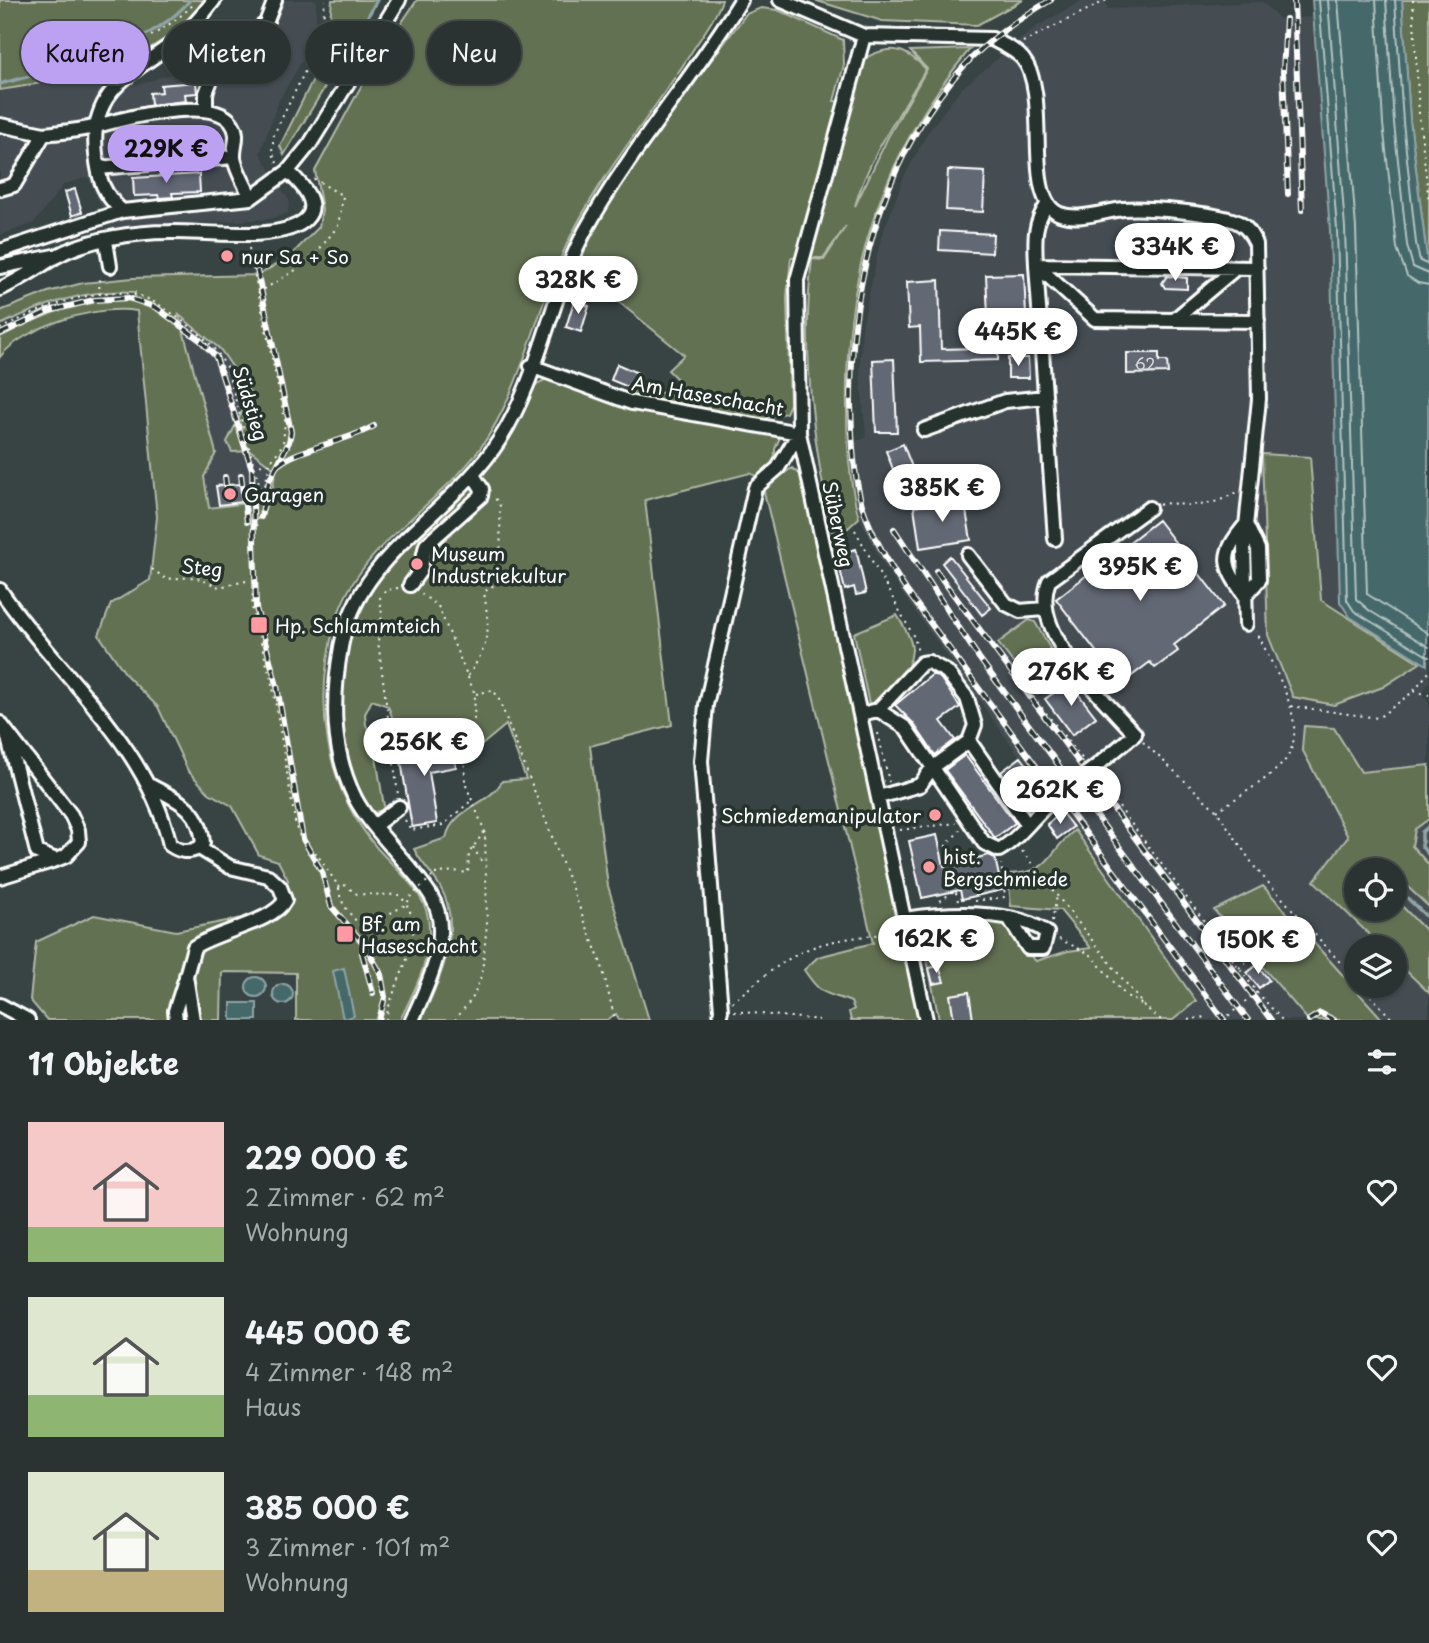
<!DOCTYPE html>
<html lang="de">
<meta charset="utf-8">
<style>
:root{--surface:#2a3232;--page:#323a3a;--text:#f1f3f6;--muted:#a5aaac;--line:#464d4d;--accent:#bca0f2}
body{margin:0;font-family:"Playpen Sans",sans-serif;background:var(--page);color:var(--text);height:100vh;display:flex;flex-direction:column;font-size:26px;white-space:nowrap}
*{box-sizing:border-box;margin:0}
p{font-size:23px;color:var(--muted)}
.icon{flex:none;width:38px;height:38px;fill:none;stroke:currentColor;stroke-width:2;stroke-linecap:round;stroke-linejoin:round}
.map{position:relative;height:1020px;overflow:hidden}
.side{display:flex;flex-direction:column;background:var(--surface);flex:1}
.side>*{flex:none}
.guide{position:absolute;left:21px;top:21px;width:700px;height:63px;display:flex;gap:14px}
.controls{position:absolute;left:1344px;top:858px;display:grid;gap:14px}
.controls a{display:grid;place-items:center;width:63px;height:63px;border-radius:50%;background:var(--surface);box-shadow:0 2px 5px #0004,0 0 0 2px var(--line);font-size:35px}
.price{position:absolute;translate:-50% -60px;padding:0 16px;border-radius:24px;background:#fff;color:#222;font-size:23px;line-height:46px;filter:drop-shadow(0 2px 4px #0008)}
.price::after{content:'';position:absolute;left:50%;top:42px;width:21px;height:16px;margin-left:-10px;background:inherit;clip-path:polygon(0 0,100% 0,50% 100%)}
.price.current{background:var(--accent);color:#111}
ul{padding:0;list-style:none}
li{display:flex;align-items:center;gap:21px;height:175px;padding:0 28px}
li span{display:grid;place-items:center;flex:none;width:196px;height:140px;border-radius:0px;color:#555}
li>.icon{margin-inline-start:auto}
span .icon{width:84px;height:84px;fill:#fffc;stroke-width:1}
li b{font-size:30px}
h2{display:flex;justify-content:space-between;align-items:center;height:84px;padding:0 28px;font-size:30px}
.chip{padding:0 24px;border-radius:32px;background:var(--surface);box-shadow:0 2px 5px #0004,0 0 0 2px var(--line);font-size:24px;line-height:63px}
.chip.current{background:var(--accent);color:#111}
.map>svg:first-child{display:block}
</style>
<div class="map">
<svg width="1429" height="1020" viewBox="0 0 1429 1020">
<rect width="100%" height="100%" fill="#384343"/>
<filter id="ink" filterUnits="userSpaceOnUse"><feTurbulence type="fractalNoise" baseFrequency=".0143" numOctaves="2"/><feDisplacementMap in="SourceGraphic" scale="14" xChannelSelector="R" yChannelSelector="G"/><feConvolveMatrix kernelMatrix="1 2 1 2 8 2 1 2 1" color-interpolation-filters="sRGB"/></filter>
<g filter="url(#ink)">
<!-- built -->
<path fill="#454e52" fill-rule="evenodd" d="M270,0H316V37L279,100L260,153L289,201L288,213L269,219L164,225L113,232L88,177L64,184L34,223L0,235V90L83,76L132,57L135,86L223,56L261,20Z
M1083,0H1103L1108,9L1262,2L1280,19L1312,17L1330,231L1340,602L1350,617L1429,666V682L1422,694L1429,703V1020H1173L1196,1001L901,592L879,557L860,518L853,492L848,443L866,438L860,370L862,327L881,238L904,177L928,132L961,89L1036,27ZM1356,870H1395V908H1356ZM1356,947H1395V985H1356Z
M178,315L220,349L251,394V451L276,470L270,500L209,508L204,477L216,452Z"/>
<!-- green -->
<path fill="#637152" stroke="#b1b8a8" stroke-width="2" fill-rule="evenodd" d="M0,0H207C154,66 79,77 0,90Z
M332,0H377L284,155L280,146L327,51Z
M417,0H722C716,19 700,38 689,56C652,114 607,167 575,228C537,299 526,385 479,450C434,510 359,545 336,620C313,700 323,784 377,848C393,866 421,889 427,913C436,951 416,988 400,1020H296V973L222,972L221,1020H47L30,1000L36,942L94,915L176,931L257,915L282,900L288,880L278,861L259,855L232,806L209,793L188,771L158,707L127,676L99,635L111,604L150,580L157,517L137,311C98,304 24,326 0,357V337C35,319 95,290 135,302V292C87,288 42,305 0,325V311L48,292L83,283L133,278L259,275L291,255L319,227L322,209L315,171L371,68ZM179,315L220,349L251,394L227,442L232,452L251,451L276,470L270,500L209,508L204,477L216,453Z
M814,0H1023L977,25L882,21Z
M1402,0H1429V274L1410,121Z
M761,8L778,10L843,40L844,65L834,101L852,102L865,58C892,44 905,48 926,69C901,112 868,158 855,206L888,137L927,69L910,51L970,49C882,154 844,271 847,408C847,446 849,481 859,518L848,528L832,531C813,444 801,349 812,259L824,260L846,226L823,258H791L787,297L790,404L786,413L767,418L769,429L781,435L775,449V463L761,479L750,473L645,500L672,725L590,746L608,886L649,1020H619L616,1014L607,1020H421C440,981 465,926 439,885C431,872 421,863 414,849L446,838C452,808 490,805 502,781L526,779L506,725L477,749L466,724L425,734L399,735L388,706L372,700L365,714L366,725L373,739L384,806L382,810L372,813C330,747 328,633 382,572C416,533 461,504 492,464C503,450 513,434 520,418C524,409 527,396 532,389C536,383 544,380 550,378L628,406L636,383C651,387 661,396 676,396L681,383L668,370L684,355L577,268C616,175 687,95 746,14Z
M1262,454L1310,457L1321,600L1420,663L1383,687L1334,705L1293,697L1268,635Z
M792,468L801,475L919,1020H851L849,1012L854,1009L851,1002C824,991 823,998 804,970L818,957L873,943L763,488Z
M897,615C903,625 912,639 912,650C911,670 888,701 869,704L854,633Z
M1029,620L1035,622L1064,673L1037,694L998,643Z
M1304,726L1334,728L1361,772L1429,765V819L1415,829L1412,846L1429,865V907L1395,875V870L1384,866L1380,870H1356V908H1395V899L1429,934V993L1395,960V947H1382L1314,881L1348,837L1302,749Z
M1075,830L1196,1001L1173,1020H939L921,930L925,923C946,914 985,916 1006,925L1011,937L1036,961L1068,951L1091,948L1060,910L1011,906L1008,874C1053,873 1046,853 1075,830Z
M1263,886L1383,1020H1308L1214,910Z"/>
<!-- water -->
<path fill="#44686a" stroke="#8fa4a6" stroke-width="2" d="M1312,0H1402L1410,121L1429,274L1427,665L1350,617L1340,602L1330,230Z
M344,968L354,1016L343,1019L333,971Z
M246 987a10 10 0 1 1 20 0a10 10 0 1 1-20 0Z
M273 994a10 10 0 1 1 20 0a10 10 0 1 1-20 0Z
M231,1003H257V1020H231Z"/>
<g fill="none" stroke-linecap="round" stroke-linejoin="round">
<!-- shore -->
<path stroke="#b4c3c3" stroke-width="2" d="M1319,0L1337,229L1347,600L1354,611L1429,657
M1328,0L1345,228L1356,599L1370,611L1429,647
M1338,0L1356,228L1367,594L1429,634
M1376,0L1383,124L1397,248L1407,276L1418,283L1429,285
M1386,0L1394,123L1407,245L1413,267L1429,274
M1395,0L1403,122L1416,243L1420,261L1429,265"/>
<!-- stream -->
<path stroke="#8fa4a6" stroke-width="3.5" d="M331,50C355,52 366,18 377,0
M0,84C58,68 150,49 190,0
M1429,826L1422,832V847L1429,855
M1395,886L1429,919"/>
</g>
<!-- building -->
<path fill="#636775" stroke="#fff" stroke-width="2" d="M196,82L197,93L185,94L186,101L151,105L150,93L162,92L161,85Z
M948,170L985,172L983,212L946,210Z
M199,174L200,192L172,193L173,197L159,198L158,195L134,196L133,178Z
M75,189L82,212L72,216L65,192Z
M940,231L993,234L992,253L939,250Z
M1024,274L1026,315L988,316L986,275Z
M1167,276L1187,278V289L1165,288L1162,283Z
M939,280L941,349L978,348L977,337H998V360L921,362L920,327L909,328L907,282Z
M574,301L589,306L581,332L566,327Z
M1127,353H1159V361H1167L1168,373L1127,374Z
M1008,358H1028L1029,378H1008Z
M894,359L897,432H876L873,360Z
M617,364L640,374L633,389L611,380Z
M903,444L917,480L900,487L886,451Z
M240,484L242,502L219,505L216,486Z
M964,499L971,540L920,548L914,507Z
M1158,520L1224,606L1174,645L1178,651L1155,668L1150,662L1121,684L1056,599Z
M856,549L866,593L856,595L854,587L845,590L839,565L848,563L845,552Z
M950,556L991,608L982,615L942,563Z
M933,674L941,679L960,707L941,721L955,740L935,755L913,723L895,705Z
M1069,682L1096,717L1072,735L1045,699Z
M451,741L456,767L429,772L437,823L412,827L399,749Z
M965,755L1015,823L995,838L945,770Z
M1021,757L1048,792L1027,810L1001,772Z
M1062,813L1073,827L1057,839L1047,824Z
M937,835L944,866L989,855L995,858L1002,890L962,899L960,890L922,898L909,841Z
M1257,965L1269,980L1259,988L1247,973Z
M939,966L944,982L933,984L929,968Z
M969,992L973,1020H954L950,995Z"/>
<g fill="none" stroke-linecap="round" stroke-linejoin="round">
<!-- minor casing -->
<g stroke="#fff" stroke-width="18">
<path id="minor" d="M780,0L864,36L992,39C1003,45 1015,49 1023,59C1052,95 1021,199 1060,214C1079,221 1104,211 1123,209C1148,207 1212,213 1235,221C1246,225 1251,234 1256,244L1259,399L1244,546L1246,624
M864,36L797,280L799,433L926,1020
M206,109V93L213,75L239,45L266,23L275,0
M0,125L44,134
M98,168L234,157
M0,189L14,185L44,134C61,132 80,131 97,126C125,118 211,96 231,122C241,135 233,145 234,158C236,171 246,186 251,198
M1047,205C1033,224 1035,242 1036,265L1257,268
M122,211C103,193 99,181 96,154C89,94 127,76 169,46C187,33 201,18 214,0
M106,241L110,266
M0,251L122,211L251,198L288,171L310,144L399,0
M1036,265L1055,539
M1036,265L1095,319L1258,321
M0,267L54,256
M0,289C20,280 37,268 55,257C86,239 135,232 170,232C202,231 283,243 306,219C322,203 299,182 288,171
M1174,320L1236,268
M531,366L632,403L799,433L778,468L755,488L706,705L701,761L721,1010L719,1020
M924,430L1005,401L1045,397
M1246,524L1258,549L1259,580L1245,596C1222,564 1220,555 1246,524Z
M968,555L1006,604L1020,611L1044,609
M410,585L420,571L426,545L481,496L482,489L473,475
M0,590C57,674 147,743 170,845C180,852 188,853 199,848L230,867L268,876L280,887L285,900C274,922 218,931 194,947L186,976L193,1020
M878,710L906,728L984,843L999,850C1020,838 1034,816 1053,799
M861,714L878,710L922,663L929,662L947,672L967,698L975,725L969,741L932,768L920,785L879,797
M0,723L71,815L78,830L79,842L66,856L56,860L37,852L7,734
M969,741L1026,823
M1094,768L1135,734C1104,699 1028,631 1049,581L1149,508
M151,786C179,801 200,808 203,843L199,848
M374,826L399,807
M0,877L56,860
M905,919C943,913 1015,908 1047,933L1043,948H1028L1009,918
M0,1005L28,1020
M176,1020L175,1011L185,980
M412,1020C428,985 454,933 431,896C420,878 404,862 390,845C377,830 364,815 355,798C331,750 332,698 341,647C358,552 452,515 500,439C540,377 550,296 585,231C630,150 693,79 741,0"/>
</g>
<!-- path -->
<path stroke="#fff" stroke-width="2" stroke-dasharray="2 5" stroke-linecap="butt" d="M1413,0L1419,114L1429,202
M1023,42L1107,0
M88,66C127,50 164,33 195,3
M277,163L272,151L274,134L321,39L325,0
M249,248L285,420L283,444L270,463L257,465
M258,293L299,268L318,251L338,226L343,196L311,177
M100,295L99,282L102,277
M0,329C37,310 102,282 143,297C159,303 171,313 184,322C203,336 217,348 227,369L262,494
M270,463L256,527L252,608L273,688L296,827L307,853H316L339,887L343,884L357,894L399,895C435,931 391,981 386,1020
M1159,505C1170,501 1177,505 1188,505C1206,506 1222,501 1238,491
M855,530L914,637L918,652
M152,569L166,579L195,577L219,587L251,580
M398,588L386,590L380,598L382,615L378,641L398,795
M421,594L438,606L475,694L474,719L464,735
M1050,649L1016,675L1084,761
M468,676C491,641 490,633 484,592L497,583L501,574L500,506L495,498
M1414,690L1429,672
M476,694L493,690L498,697L602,966L615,1020
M1291,706L1378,718L1414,691L1429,695
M878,733L889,782
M1143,742L1217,811L1256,869L1356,980
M396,744L464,735L465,783L485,832L487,923L482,973L474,996L455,1020
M1098,779L1257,992L1223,1020
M1217,811C1237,797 1261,784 1279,767C1316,733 1276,675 1260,638L1255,632
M405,820L411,830L443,825L471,801
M900,830L956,823
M473,847L483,864
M1022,851L1144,1006L1161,1020
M435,874L453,871L468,873L469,853L484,832
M339,888C339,905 355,919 366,932L376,921L407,904L410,897
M940,901L955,890
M958,901L945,847L960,830
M975,901L1005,897L1001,864
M1052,921L1057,896
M1059,939L1090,954L1125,995L1143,1005
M1239,968L1297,917
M1361,985L1393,1020
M1257,992L1282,1020
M732,1002C756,983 780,961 808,949C835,938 865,937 894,932
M734,1011L819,1020
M1188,1020L1202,1017L1204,1020"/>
<!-- minor -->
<use href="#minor" stroke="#26332d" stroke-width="12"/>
<!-- rail casing -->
<g stroke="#fff" stroke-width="6">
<path id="rail" d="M1051,0C1013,22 979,46 952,80C878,171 850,289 851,404C852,438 853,472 862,505C872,536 888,563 906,590L1224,1020
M1294,0L1302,210
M1286,19L1283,71L1288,194
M257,270L291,432L289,442L269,481L261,517
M0,334L49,311L94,300L129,298L157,308L200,340L216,357L252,469L256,608L277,686L303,839L322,872L331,906L365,945L381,974L385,997L379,1020
M278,465C297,448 347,442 374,426
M241,475L247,522
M225,477L226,485
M894,529L979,658L1248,1020
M936,571L1271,1020
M362,953L373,993
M1309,1020L1320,1013L1334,1020"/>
</g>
<!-- rail -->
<use href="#rail" stroke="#26332d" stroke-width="3.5" stroke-dasharray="10" stroke-linecap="butt"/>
<!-- minor-bridge casing -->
<g stroke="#fff" stroke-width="18" stroke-linecap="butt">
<path id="minor-bridge" d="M1053,799L1094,768"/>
</g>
<!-- path-bridge -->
<path stroke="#fff" stroke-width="2" stroke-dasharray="2 5" stroke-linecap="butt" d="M410,897L435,874"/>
<!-- minor-bridge -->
<use href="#minor-bridge" stroke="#26332d" stroke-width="12"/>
</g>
</g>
<!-- markers -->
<g fill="#ff9aa2" stroke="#26332d" stroke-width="2.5">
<circle cx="227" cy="256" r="7"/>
<circle cx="230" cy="494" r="7"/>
<circle cx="417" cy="564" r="7"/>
<rect x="250" y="616" width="18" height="18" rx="3.5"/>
<circle cx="935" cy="815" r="7"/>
<circle cx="929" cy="867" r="7"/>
<rect x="336" y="925" width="18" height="18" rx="3.5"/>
</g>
<g text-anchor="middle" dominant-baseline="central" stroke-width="7" stroke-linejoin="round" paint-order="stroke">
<!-- number labels -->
<g font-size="16" fill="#d8d9dc">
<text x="1145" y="363">62</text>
</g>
<!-- poi labels -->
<g font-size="19" fill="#fff" stroke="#26332d" text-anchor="start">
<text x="241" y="256">nur Sa + So</text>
<text x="244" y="494">Garagen</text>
<text x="431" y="553">Museum<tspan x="431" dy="22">Industriekultur</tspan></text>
<text x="275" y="625">Hp. Schlammteich</text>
<text x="921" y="815" text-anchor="end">Schmiedemanipulator</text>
<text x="943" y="856">hist.<tspan x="943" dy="22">Bergschmiede</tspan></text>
<text x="361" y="923">Bf. am<tspan x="361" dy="22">Haseschacht</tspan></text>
</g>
<!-- street labels -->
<g font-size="19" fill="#fff" stroke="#26332d">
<text transform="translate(708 395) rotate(10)">Am Haseschacht</text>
<text transform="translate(251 403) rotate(73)">Südstieg</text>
<text transform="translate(839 524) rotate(78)">Süberweg</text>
<text transform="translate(202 567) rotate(6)">Steg</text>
</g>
</g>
</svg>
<div class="controls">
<a><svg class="icon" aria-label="locate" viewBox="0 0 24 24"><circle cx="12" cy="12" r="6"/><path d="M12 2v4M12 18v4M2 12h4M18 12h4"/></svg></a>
<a><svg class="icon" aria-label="layers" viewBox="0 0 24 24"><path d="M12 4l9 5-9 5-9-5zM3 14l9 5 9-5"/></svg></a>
</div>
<b class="price current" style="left:166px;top:185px">229K €</b>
<b class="price" style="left:1175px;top:283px">334K €</b>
<b class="price" style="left:578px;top:316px">328K €</b>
<b class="price" style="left:1018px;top:368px">445K €</b>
<b class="price" style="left:942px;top:524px">385K €</b>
<b class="price" style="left:1140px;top:603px">395K €</b>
<b class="price" style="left:1071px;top:708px">276K €</b>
<b class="price" style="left:424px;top:778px">256K €</b>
<b class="price" style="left:1060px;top:826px">262K €</b>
<b class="price" style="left:936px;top:975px">162K €</b>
<b class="price" style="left:1258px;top:976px">150K €</b>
<div class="guide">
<a class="chip current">Kaufen</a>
<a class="chip">Mieten</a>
<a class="chip">Filter</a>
<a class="chip">Neu</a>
</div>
</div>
<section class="side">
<h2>11 Objekte<svg class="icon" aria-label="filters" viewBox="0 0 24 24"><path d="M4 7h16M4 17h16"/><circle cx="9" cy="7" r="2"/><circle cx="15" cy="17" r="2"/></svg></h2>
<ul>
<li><span style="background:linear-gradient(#f6c9c9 75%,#8fb573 0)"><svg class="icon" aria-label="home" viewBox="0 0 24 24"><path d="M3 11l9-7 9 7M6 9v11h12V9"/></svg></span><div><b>229 000 €</b><p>2 Zimmer · 62 m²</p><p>Wohnung</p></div><svg class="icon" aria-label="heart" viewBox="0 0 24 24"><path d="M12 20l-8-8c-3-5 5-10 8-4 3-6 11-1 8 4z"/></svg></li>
<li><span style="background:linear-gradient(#dfe7d0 70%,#8fb573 0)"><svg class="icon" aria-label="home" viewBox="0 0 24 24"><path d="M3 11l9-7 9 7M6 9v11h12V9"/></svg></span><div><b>445 000 €</b><p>4 Zimmer · 148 m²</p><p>Haus</p></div><svg class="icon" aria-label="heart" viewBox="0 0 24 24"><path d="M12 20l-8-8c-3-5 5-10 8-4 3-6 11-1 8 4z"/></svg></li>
<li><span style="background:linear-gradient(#dfe7d0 70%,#c2b280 0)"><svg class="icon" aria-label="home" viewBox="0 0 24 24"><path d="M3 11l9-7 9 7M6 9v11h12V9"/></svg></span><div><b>385 000 €</b><p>3 Zimmer · 101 m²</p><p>Wohnung</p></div><svg class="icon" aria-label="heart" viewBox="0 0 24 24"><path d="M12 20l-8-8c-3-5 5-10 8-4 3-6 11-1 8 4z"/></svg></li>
</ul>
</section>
